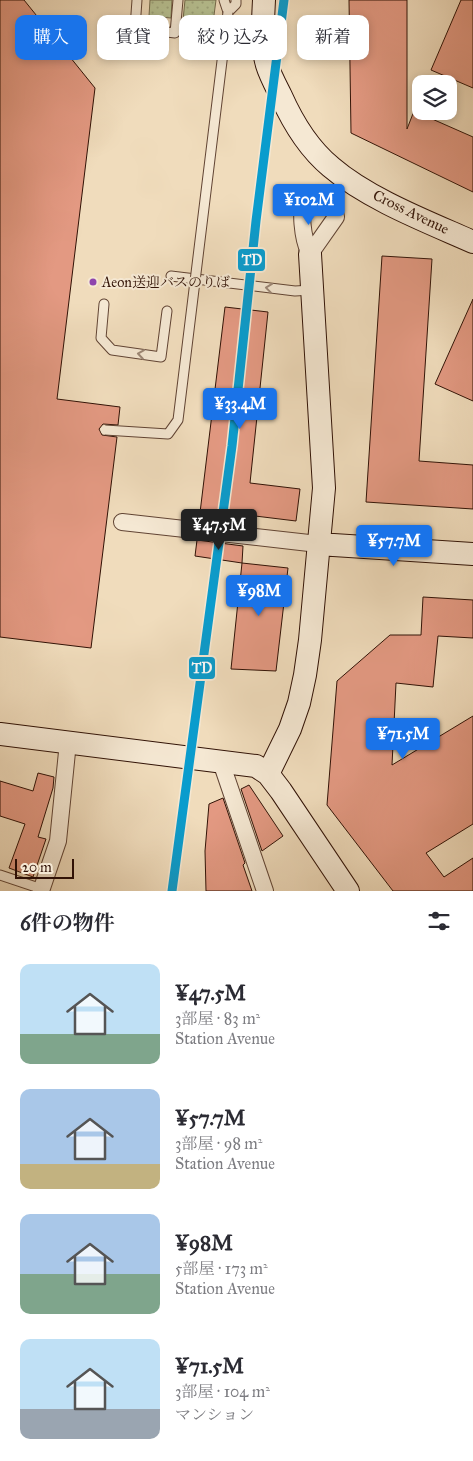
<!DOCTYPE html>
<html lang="ja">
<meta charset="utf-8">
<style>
:root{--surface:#fff;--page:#f2f2f3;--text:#2b2b33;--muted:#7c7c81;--accent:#1a73e8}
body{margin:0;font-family:"IM FELL Great Primer","Noto Serif JP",serif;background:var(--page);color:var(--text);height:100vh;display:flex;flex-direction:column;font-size:19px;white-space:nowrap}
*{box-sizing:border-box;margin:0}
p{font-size:16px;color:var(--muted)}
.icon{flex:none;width:28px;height:28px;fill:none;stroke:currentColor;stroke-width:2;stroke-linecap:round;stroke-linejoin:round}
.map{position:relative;height:891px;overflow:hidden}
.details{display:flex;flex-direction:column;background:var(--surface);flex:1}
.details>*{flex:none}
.guide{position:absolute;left:15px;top:15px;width:444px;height:45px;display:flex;gap:10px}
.controls{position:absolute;left:412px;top:75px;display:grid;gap:10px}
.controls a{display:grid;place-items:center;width:45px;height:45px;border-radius:10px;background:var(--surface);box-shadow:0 2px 8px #0003;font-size:25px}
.scale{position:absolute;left:15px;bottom:12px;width:59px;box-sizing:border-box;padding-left:5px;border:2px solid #311206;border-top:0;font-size:14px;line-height:18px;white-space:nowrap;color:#311206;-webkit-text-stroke:4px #f5e8d3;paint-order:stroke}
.price{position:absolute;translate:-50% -42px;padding:0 11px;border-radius:5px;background:var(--accent);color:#fff;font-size:16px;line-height:32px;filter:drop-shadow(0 1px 2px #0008)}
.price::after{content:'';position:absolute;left:50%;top:30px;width:15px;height:11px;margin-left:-8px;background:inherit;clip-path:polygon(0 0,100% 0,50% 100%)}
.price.active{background:#222;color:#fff}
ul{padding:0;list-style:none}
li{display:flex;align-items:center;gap:15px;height:125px;padding:0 20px}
li span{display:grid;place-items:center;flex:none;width:140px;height:100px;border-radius:10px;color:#555}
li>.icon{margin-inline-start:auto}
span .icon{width:60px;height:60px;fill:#fffc;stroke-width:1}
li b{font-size:21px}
h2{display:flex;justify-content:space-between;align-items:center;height:60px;padding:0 20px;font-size:21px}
.chip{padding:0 18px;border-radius:10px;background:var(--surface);box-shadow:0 2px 8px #0003;font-size:18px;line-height:45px}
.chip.active{background:var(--accent);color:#fff}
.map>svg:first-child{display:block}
</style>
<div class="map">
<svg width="473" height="891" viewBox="0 0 473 891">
<defs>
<pattern id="grass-dots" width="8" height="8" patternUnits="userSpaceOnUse" patternTransform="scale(1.25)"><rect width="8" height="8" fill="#b7c192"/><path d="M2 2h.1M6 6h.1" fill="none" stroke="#9ea57c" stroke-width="1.8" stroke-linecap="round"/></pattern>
</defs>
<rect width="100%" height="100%" fill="#f0dcbc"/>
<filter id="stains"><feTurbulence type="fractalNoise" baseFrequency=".004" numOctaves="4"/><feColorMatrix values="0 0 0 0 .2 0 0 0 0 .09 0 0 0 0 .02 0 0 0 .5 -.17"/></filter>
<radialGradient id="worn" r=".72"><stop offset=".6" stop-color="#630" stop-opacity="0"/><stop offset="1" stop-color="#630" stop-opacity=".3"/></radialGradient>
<!-- grass -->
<path fill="url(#grass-dots)" stroke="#746a4c" d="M150,0H172L171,18L149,16Z
M185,0H216L213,23L183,20Z"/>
<!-- building -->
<path fill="#e39982" stroke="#311206" d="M0,0H24L95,88L57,399L120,407L118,425L103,424L99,429L102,435L117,437L91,648L0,637Z
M349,0H407V129L414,111L473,137V192L351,133Z
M461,0H473V88L431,70Z
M382,256L432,259L419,461L473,465V509L366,502Z
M473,299V401L435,384Z
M225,307L268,312L250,483L300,489L296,521L247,515L246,526L199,521Z
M197,540L243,546L242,563L195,556Z
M242,563L288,568L276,671L231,669Z
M423,597L473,600V638L438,636L433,687L396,683L392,765L473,716V824L426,853L444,877L473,858V891H393L327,805L337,681L390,635H421Z
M38,773L54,777L53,788L38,837L46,839L33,877L9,868L25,824L0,816V781L33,791Z
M249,785L283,836L262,851L241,789Z
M223,798L245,863L243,865L252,891H206L205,851L209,804Z"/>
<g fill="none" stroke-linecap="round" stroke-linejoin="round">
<!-- lane casing -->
<g stroke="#614434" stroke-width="11">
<path id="lane" d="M137,0L135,28L175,33L178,0
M224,0L228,12L236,4V0
M171,276L295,291L312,290
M104,304L101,338L112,350L161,357L167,311
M0,875L42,889"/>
</g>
<!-- street casing -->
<g stroke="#614434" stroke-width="18">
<path id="street" d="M322,194C332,199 334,205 336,217L310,254C304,243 296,204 310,196C313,194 318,194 322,194Z
M122,522L318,544
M221,762L265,891
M41,891L58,841L68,742"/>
</g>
<!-- secondary casing -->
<g stroke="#311206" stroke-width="24">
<path id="secondary" d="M264,0C263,21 261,44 267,65C270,75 276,86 281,96C293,123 308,148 331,167C368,199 428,222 473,242
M318,544L473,554
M0,734L256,766L268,774L281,791L348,891
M268,774L290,729L299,703L305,675L310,640L324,488L310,254"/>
</g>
<!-- lane -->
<use href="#lane" stroke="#f5e8d3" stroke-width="9"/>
<!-- street -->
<use href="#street" stroke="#f5e8d3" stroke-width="16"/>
<!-- secondary -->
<use href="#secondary" stroke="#f5e8d3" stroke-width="22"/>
<!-- lane-bridge casing -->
<g stroke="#614434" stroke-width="11" stroke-linecap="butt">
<path id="lane-bridge" d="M105,430L168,434L178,420L228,12"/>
</g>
<!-- lane-bridge -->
<use href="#lane-bridge" stroke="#f5e8d3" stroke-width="9"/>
<!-- rail-1 casing -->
<g stroke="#f5e8d3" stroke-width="12">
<path id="rail-1" d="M172,891L232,446L256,221L284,0"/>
</g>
<!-- rail-1 -->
<use href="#rail-1" stroke="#0a9ccd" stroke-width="9"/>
</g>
<!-- one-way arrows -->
<defs><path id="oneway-chevron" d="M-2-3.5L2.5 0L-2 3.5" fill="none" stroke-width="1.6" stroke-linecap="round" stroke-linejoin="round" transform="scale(1.25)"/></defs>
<g stroke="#9d8877">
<use href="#oneway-chevron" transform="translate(269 288) rotate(-173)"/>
<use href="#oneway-chevron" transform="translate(141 354) rotate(-172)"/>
</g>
<!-- markers -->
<circle fill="#8e44ad" stroke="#f5e8d3" stroke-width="2" cx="93" cy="282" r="4.5"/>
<g text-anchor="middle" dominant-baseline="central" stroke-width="4" stroke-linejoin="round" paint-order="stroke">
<!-- bus labels -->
<g font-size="14" fill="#311206" stroke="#f5e8d3" text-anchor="start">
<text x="102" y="282">Aeon送迎バスのりば</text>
</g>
<!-- street labels -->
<g font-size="15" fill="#311206" stroke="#f5e8d3">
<text transform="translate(411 212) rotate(26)">Cross Avenue</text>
</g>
</g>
<g stroke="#f5e8d3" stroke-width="2">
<rect x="237" y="248" width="29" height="24" rx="5" fill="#0a9ccd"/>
<rect x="188" y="656" width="28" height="24" rx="5" fill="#0a9ccd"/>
</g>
<g font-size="14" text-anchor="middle" font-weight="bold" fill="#fff">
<text x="252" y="265">TD</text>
<text x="202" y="673">TD</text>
</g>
<rect width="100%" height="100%" filter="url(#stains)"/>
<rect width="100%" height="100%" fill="url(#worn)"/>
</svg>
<div class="controls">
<a><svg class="icon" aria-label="layers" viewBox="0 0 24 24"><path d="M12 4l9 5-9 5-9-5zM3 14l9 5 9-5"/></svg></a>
</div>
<div class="scale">20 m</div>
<b class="price" style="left:309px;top:226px">¥102M</b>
<b class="price" style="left:240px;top:430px">¥33.4M</b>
<b class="price active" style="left:219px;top:551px">¥47.5M</b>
<b class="price" style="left:394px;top:567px">¥57.7M</b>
<b class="price" style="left:259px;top:617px">¥98M</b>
<b class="price" style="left:403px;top:760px">¥71.5M</b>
<div class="guide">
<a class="chip active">購入</a>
<a class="chip">賃貸</a>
<a class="chip">絞り込み</a>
<a class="chip">新着</a>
</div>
</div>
<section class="details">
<h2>6件の物件<svg class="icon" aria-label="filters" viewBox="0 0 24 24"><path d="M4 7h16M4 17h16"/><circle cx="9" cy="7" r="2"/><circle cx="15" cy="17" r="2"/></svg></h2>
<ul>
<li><span style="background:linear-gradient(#bfe0f5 70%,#7fa58c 0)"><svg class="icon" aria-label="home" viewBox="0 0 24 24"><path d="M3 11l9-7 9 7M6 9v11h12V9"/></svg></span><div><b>¥47.5M</b><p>3部屋 · 83 m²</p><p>Station Avenue</p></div></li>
<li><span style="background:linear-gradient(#a9c7e8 75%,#c2b280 0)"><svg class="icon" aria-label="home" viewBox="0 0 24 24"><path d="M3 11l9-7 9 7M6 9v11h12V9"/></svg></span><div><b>¥57.7M</b><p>3部屋 · 98 m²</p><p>Station Avenue</p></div></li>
<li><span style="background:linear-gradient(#a9c7e8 60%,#7fa58c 0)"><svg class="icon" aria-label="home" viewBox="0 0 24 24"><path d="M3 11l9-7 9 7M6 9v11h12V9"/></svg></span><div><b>¥98M</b><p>5部屋 · 173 m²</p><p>Station Avenue</p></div></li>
<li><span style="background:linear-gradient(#bfe0f5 70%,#9aa5b1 0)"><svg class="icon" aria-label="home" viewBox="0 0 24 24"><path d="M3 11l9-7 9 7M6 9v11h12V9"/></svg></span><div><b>¥71.5M</b><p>3部屋 · 104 m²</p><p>マンション</p></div></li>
</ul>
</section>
